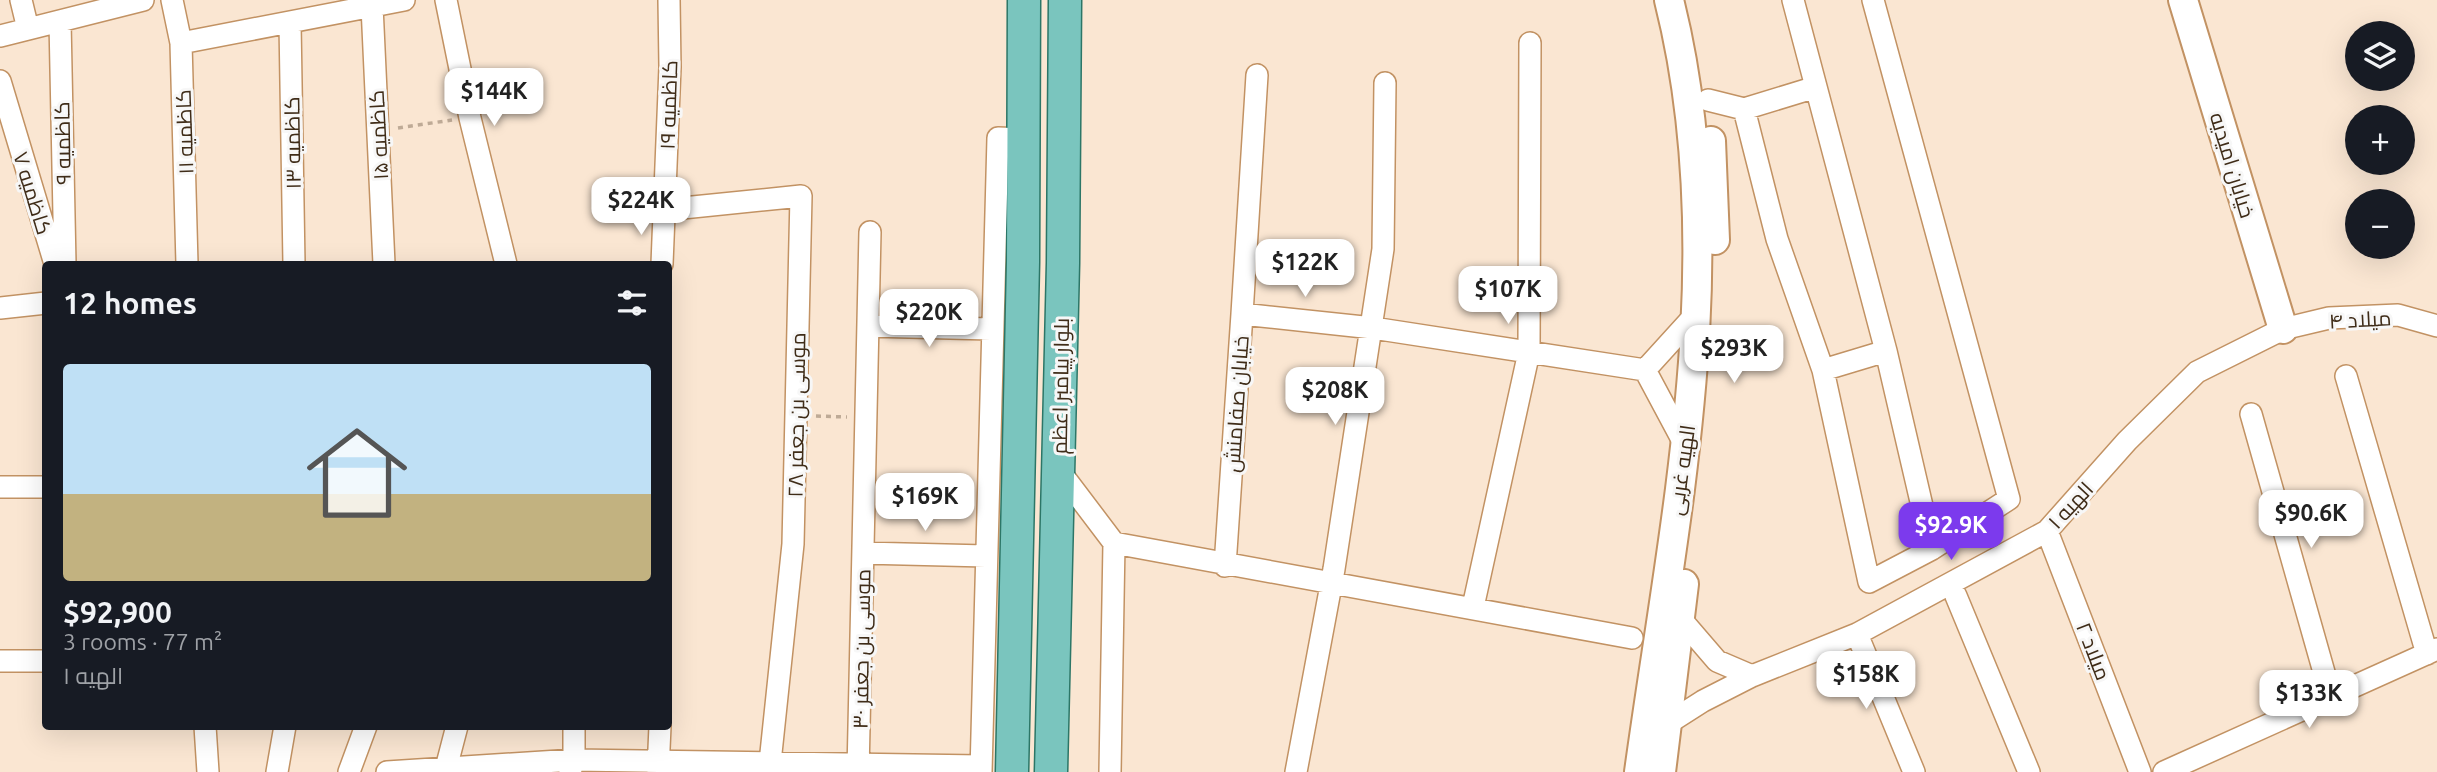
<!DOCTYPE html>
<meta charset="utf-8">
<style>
:root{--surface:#171b24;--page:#242831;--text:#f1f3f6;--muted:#9ea1a6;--accent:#7c3aed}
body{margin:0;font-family:Ubuntu,Cairo,sans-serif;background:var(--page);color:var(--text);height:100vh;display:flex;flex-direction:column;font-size:26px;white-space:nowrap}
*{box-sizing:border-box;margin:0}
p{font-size:23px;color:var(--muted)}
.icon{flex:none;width:38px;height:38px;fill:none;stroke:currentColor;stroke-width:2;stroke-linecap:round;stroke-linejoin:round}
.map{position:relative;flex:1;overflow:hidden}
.sheet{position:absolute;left:42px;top:261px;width:630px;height:469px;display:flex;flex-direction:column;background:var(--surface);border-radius:7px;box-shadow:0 7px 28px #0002}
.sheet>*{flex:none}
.buttons{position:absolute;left:2345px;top:21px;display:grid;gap:14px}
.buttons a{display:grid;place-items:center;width:70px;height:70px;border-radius:50%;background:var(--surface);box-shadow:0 7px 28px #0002;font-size:35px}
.price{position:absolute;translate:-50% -60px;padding:0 16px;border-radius:14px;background:#fff;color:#222;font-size:23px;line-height:46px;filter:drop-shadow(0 2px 4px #0008)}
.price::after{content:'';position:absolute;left:50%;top:42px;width:21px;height:16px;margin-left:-10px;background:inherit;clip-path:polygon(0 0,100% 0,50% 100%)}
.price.current{background:var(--accent);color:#fff}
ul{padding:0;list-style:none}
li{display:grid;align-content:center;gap:14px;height:371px;padding:0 21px}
li span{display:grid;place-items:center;height:217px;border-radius:7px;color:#555}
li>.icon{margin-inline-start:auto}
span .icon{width:126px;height:126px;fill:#fffc;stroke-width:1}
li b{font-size:30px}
h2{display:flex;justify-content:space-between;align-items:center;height:84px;padding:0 21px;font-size:30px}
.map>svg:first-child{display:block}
</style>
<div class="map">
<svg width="2437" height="772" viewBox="0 0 2437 772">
<rect width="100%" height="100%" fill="#fae6d2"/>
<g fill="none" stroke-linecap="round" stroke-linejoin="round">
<!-- street casing -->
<g stroke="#c29263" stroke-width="24">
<path id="street" d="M21,0L28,29
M172,0L181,43L187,264
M446,0L470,118L506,264
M1793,0L1886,351L1932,549
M372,6L384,264
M60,21L65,264
M290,23L294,264
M0,36L143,0
M181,43L404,0
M0,81L55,264
M1708,100L1744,109L1816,87
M1744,109L1777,239L1823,370L1869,582L1932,549L2009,499L1873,0
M663,210L801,196L793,544L769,772
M662,264L670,67L669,0
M0,308L46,303
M1242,314L1257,75
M868,326L991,329
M1645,370L1684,443
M1645,370L1695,315
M1823,370L1886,351
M2346,376L2427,654
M2251,414L2331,697
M1058,469L1114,543L1632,638
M0,487H46
M2047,531L2140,772
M863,553L986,556
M1225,566L1242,314L1373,328L1645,370
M1956,596L2029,772
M1473,607L1529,352L1530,43
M1857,634L1914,772
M0,661H46
M1752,676L1857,634L2047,531L2127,441L2197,372L2283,329L2329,318L2398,315L2437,326
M1667,724L1703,701L1752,676L1717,661L1680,618
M205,726L208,772
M277,772L285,726
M349,772L366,726
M387,772L574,760L981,766
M445,772L457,726
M570,772L574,760V726
M658,772L660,726
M858,772L870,232
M981,772L998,138L1024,139
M1110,772L1114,543
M1296,772L1334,569L1383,249L1385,83
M2164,772L2437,649"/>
</g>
<!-- secondary casing -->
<g stroke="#c29263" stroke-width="32">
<path id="secondary" d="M2183,0L2283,329
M1711,141L1715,240
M1639,772C1674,518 1733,254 1669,0
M1661,772L1684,584"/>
</g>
<!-- primary casing -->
<g stroke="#2c7667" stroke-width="35">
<path id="primary" d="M1012,772L1023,262L1024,0
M1051,772L1063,263L1065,0"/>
</g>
<!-- path -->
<path stroke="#beaa96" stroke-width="3.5" stroke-dasharray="5 5" stroke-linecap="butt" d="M398,128L452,120
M816,416L847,417"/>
<!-- street -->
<use href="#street" stroke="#fff" stroke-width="21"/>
<!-- secondary -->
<use href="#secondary" stroke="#fff" stroke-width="28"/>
<!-- primary -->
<use href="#primary" stroke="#7ac5be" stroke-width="32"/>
</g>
<g text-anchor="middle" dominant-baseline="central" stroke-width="6" stroke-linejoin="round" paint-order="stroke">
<!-- street labels -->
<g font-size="21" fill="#3f2c18" stroke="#f7f7f7">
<text transform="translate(668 105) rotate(-88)">کاظمیه ۱۹</text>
<text transform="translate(184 132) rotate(-92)">کاظمیه ۱۱</text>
<text transform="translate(378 135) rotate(-93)">کاظمیه ۱۵</text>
<text transform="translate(62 143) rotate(-91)">کاظمیه ۹</text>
<text transform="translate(292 143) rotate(-91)">کاظمیه ۱۳</text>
<text transform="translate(2233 165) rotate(73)">خیابان امیدیه</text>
<text transform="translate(33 193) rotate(73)">کاظمیه ۷</text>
<text transform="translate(2360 319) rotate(-3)">میلاد ۴</text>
<text transform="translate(1060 386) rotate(-89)">بلوار پیامبر اعظم</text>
<text transform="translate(1236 404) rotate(-86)">خیابان صفامنش</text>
<text transform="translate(796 415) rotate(-89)">موسی بن جعفر ۲۸</text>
<text transform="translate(1681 470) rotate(-82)">الهیه غربی</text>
<text transform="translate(2070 505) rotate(-47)">الهیه ۱</text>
<text transform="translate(861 649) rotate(-89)">موسی بن جعفر ۳۰</text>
<text transform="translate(2094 651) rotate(69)">میلاد ۲</text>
</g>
</g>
</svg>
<div class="buttons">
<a><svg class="icon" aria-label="layers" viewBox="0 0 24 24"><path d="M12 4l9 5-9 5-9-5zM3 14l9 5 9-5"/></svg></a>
<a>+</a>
<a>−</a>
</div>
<b class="price" style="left:494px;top:128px">$144K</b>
<b class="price" style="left:641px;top:237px">$224K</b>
<b class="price" style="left:1305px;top:299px">$122K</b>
<b class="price" style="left:1508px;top:326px">$107K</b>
<b class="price" style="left:929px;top:349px">$220K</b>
<b class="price" style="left:1734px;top:385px">$293K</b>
<b class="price" style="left:1335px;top:427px">$208K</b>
<b class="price" style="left:925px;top:533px">$169K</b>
<b class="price" style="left:2311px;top:550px">$90.6K</b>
<b class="price current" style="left:1951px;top:562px">$92.9K</b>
<b class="price" style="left:1866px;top:711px">$158K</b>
<b class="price" style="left:2309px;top:730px">$133K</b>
<section class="sheet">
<h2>12 homes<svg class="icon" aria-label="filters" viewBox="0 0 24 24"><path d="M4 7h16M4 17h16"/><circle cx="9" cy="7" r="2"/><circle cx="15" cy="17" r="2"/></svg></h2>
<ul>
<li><span style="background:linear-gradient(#bfe0f5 60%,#c2b280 0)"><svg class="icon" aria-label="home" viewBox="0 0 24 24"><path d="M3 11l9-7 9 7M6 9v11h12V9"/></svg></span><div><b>$92,900</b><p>3 rooms · 77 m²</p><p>الهیه ۱</p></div></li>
</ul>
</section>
</div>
